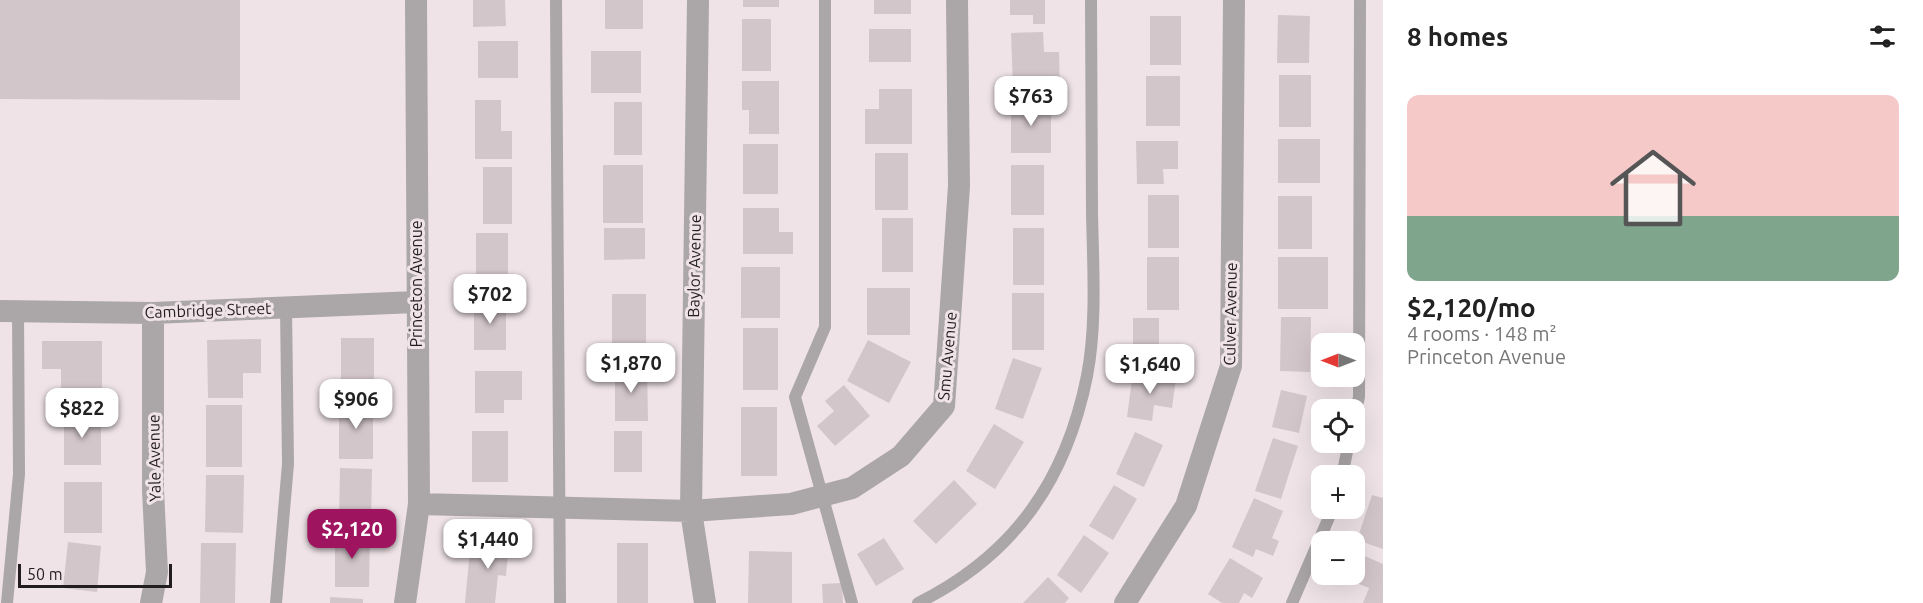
<!DOCTYPE html>
<meta charset="utf-8">
<style>
:root{--surface:#fff;--page:#f2f2f2;--text:#222;--muted:#767676;--accent:#9f145f}
body{margin:0;font-family:Ubuntu,sans-serif;background:var(--page);color:var(--text);height:100vh;display:flex;flex-direction:column;font-size:22px;white-space:nowrap}
*{box-sizing:border-box;margin:0}
p{font-size:20px;color:var(--muted)}
.icon{flex:none;width:33px;height:33px;fill:none;stroke:currentColor;stroke-width:2;stroke-linecap:round;stroke-linejoin:round}
.map{position:relative;flex:1;overflow:hidden}
.sheet{display:flex;flex-direction:column;background:var(--surface);width:540px}
.sheet>*{flex:none}
.needle{width:39px;rotate:270deg}
.buttons{position:absolute;left:1311px;top:333px;display:grid;gap:12px}
.buttons a{display:grid;place-items:center;width:54px;height:54px;border-radius:12px;background:var(--surface);box-shadow:0 6px 24px #0002;font-size:30px}
.scale{position:absolute;left:18px;bottom:15px;width:154px;box-sizing:border-box;padding-left:6px;border:3px solid #221d1f;border-top:0;font-size:16px;line-height:21px;white-space:nowrap;color:#221d1f;-webkit-text-stroke:4px #efe3e7;paint-order:stroke}
.price{position:absolute;translate:-50% -51px;padding:0 14px;border-radius:12px;background:#fff;color:#222;font-size:20px;line-height:39px;filter:drop-shadow(0 2px 3px #0008)}
.price::after{content:'';position:absolute;left:50%;top:36px;width:18px;height:14px;margin-left:-9px;background:inherit;clip-path:polygon(0 0,100% 0,50% 100%)}
.price.current{background:var(--accent);color:#fff}
ul{padding:0;list-style:none}
li{display:grid;align-content:center;gap:12px;height:318px;padding:0 24px}
li span{display:grid;place-items:center;height:186px;border-radius:12px;color:#555}
li>.icon{margin-inline-start:auto}
span .icon{width:108px;height:108px;fill:#fffc;stroke-width:1}
li b{font-size:26px}
h2{display:flex;justify-content:space-between;align-items:center;height:72px;padding:0 24px;font-size:26px}
main{display:flex;flex:1;min-height:0}
.map>svg:first-child{display:block}
</style>
<main>
<div class="map">
<svg width="1383" height="603" viewBox="0 0 1383 603">
<rect width="100%" height="100%" fill="#efe3e7"/>
<!-- building -->
<path fill="#d3c6ca" d="M0,0H240V100L0,99Z
M473,0H505L506,26L473,27Z
M605,0H643V29H605Z
M743,0H779V7H743Z
M874,0H911V14H874Z
M1010,0H1045V24H1033V15H1010Z
M1278,15L1310,16L1309,63H1277Z
M1150,16H1181V65H1150Z
M742,19H771V71H742Z
M869,29H911V62H869Z
M1043,32L1044,52H1059L1060,88L1013,89L1011,33Z
M478,41H518V78H478Z
M591,51H641V93H591Z
M1279,75H1311V127H1279Z
M1146,76H1180V126H1146Z
M742,81H779V134H749V110H742Z
M879,89H912V144H865V109H879Z
M475,100H501V131H512V159H475Z
M1011,101H1051V153H1011Z
M614,102H642V155H614Z
M1278,139H1320V183H1278Z
M1136,141H1178V169H1163L1164,184H1137Z
M743,144H778V194H743Z
M875,153H908V210H875Z
M603,165H643V223H603Z
M1011,165H1044V215H1011Z
M483,167H512V224H483Z
M1148,195H1179V248H1148Z
M1278,196H1312V249H1278Z
M743,208H779V232H793V254H743Z
M882,218H913V272H882Z
M604,228H645V259L604,260Z
M1013,228H1044V285H1013Z
M476,233H508V289H476Z
M1147,257H1179V310H1147Z
M1278,257H1328V309H1278Z
M741,267H780V318H741Z
M867,288H910V335H867Z
M1012,293H1044V350H1012Z
M612,294H646V354H612Z
M474,300H506V350H474Z
M1281,317H1311L1310,372L1280,371Z
M1133,318H1159V346H1178V366H1133Z
M743,328H778V390H743Z
M341,338H374V388H341Z
M261,339V373H243V398H208L207,340Z
M868,340L911,362L889,403L847,381Z
M42,341H102V402H61V369H42Z
M1013,358L1042,368L1023,419L995,409Z
M647,367L648,421H615V368Z
M475,371H522V400H504V413H475Z
M1133,372L1176,378L1172,408L1154,405L1152,421L1127,417Z
M844,385L870,416L835,446L817,426L834,411L825,401Z
M1281,390L1307,396L1299,433L1272,427Z
M339,401H373V459H339Z
M206,405H242V467H206Z
M741,407H777V476H741Z
M64,412H101V465H64Z
M994,424L1024,442L995,489L966,471Z
M472,431H508V482H472Z
M614,431H642V472H614Z
M1135,432L1163,445L1144,487L1116,474Z
M1273,438L1298,446L1281,499L1255,491Z
M340,468L372,469L371,524L339,523Z
M206,475H244L243,533L205,532Z
M954,480L977,504L936,544L913,521Z
M64,482H102V533H64Z
M1114,485L1137,499L1113,540L1089,526Z
M1372,495L1383,498V549L1357,540Z
M1254,498L1283,511L1272,538L1279,541L1273,556L1256,549L1253,557L1232,547Z
M335,533H370L369,587H335Z
M498,534L518,536L516,555L508,554L506,576L498,575L495,603H465L470,549L496,552Z
M1084,535L1109,553L1081,593L1057,575Z
M884,538L904,569L876,586L857,554Z
M68,542L101,546L97,592L63,588Z
M201,543H236L235,603H200Z
M617,543H648V603H617Z
M749,551L792,552V603H748Z
M1360,554L1383,564V603H1363L1369,588L1349,580L1351,574H1354Z
M1230,558L1263,578L1252,598L1244,593L1239,603H1222L1208,594Z
M1048,577L1069,598L1065,603H1023Z
M842,583L843,603H823L822,584Z
M330,597L363,599V603H330Z"/>
<g fill="none" stroke-linecap="round" stroke-linejoin="round">
<!-- service -->
<path stroke="#aba6a7" stroke-width="12" d="M556,0L560,603
M825,0V327L795,397L852,603
M1354,419L1359,397L1360,0
M1342,476L1349,442
M7,603L19,474L18,311
M276,603L288,464L286,307
M918,603C1014,555 1066,481 1087,376C1097,325 1093,265 1092,213C1092,142 1092,71 1091,0
M1292,603L1333,508"/>
<!-- minor -->
<path stroke="#aba6a7" stroke-width="22" d="M698,0L691,511L705,603
M0,311L153,313L416,302
M419,504L691,511L791,504L852,488L901,456L944,406L959,186L957,0
M151,603L157,572L153,490V313
M405,603L419,504L416,0
M1125,603L1186,506L1231,366L1234,0"/>
</g>
<g text-anchor="middle" dominant-baseline="central" stroke-width="6" stroke-linejoin="round" paint-order="stroke">
<!-- street labels -->
<g font-size="16" fill="#221d1f" stroke="#efe3e7">
<text transform="translate(694 266) rotate(-89)">Baylor Avenue</text>
<text transform="translate(416 284) rotate(-90)">Princeton Avenue</text>
<text transform="translate(208 310) rotate(-2)">Cambridge Street</text>
<text transform="translate(1230 314) rotate(-89)">Culver Avenue</text>
<text transform="translate(947 356) rotate(-85)">Smu Avenue</text>
<text transform="translate(154 458) rotate(-91)">Yale Avenue</text>
</g>
</g>
</svg>
<div class="buttons">
<a><svg class="needle" viewBox="-14 -14 28 28"><path d="M0-13l5 13h-10z" fill="#e53935"/><path d="M0 13l5-13h-10z" fill="#767676"/></svg></a>
<a><svg class="icon" aria-label="locate" viewBox="0 0 24 24"><circle cx="12" cy="12" r="6"/><path d="M12 2v4M12 18v4M2 12h4M18 12h4"/></svg></a>
<a>+</a>
<a>−</a>
</div>
<div class="scale">50 m</div>
<b class="price" style="left:1031px;top:127px">$763</b>
<b class="price" style="left:490px;top:325px">$702</b>
<b class="price" style="left:631px;top:394px">$1,870</b>
<b class="price" style="left:1150px;top:395px">$1,640</b>
<b class="price" style="left:356px;top:430px">$906</b>
<b class="price" style="left:82px;top:439px">$822</b>
<b class="price current" style="left:352px;top:560px">$2,120</b>
<b class="price" style="left:488px;top:570px">$1,440</b>
</div>
<section class="sheet">
<h2>8 homes<svg class="icon" aria-label="filters" viewBox="0 0 24 24"><path d="M4 7h16M4 17h16"/><circle cx="9" cy="7" r="2"/><circle cx="15" cy="17" r="2"/></svg></h2>
<ul>
<li><span style="background:linear-gradient(#f6c9c9 65%,#7fa58c 0)"><svg class="icon" aria-label="home" viewBox="0 0 24 24"><path d="M3 11l9-7 9 7M6 9v11h12V9"/></svg></span><div><b>$2,120/mo</b><p>4 rooms · 148 m²</p><p>Princeton Avenue</p></div></li>
</ul>
</section>
</main>
